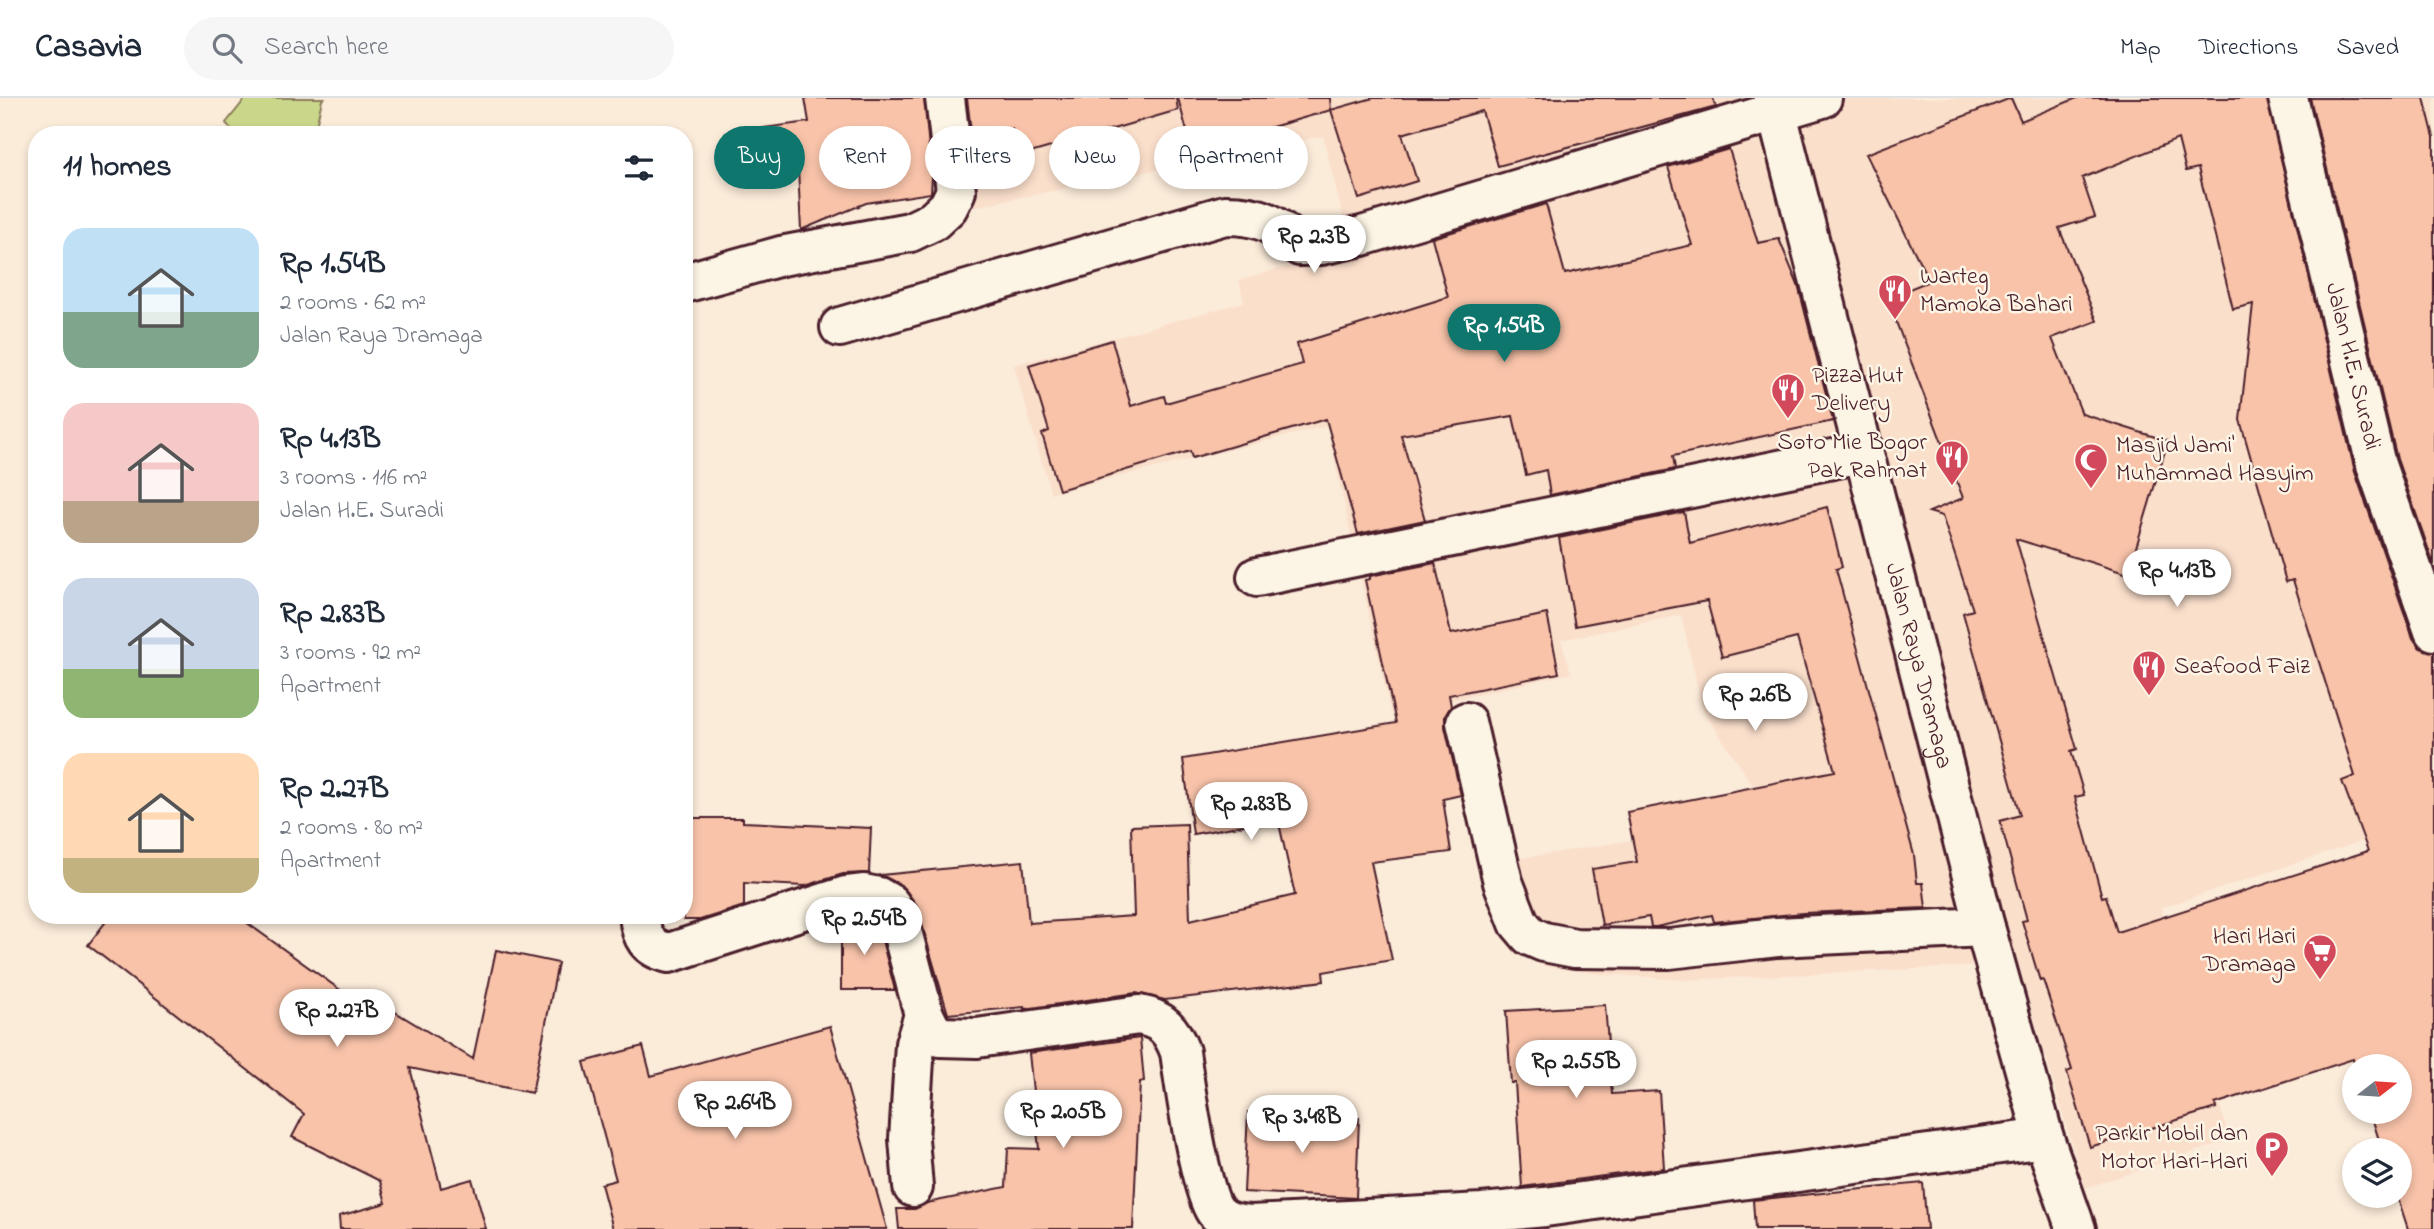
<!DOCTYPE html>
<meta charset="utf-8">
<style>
:root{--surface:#fff;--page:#f6f6f7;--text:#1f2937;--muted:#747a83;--line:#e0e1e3;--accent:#0f766e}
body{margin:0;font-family:"Indie Flower",sans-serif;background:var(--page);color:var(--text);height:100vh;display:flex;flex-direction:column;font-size:26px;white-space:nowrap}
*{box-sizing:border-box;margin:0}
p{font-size:23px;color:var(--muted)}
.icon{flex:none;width:38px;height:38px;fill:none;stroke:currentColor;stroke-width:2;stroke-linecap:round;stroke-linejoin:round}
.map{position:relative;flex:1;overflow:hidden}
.drawer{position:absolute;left:28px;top:28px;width:665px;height:798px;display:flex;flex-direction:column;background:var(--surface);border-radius:28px;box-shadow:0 4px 10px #0003}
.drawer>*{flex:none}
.top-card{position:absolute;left:714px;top:28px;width:665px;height:63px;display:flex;gap:14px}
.needle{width:46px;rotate:73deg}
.buttons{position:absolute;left:2342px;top:956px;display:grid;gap:14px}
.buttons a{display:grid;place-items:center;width:70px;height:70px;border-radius:50%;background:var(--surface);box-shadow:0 4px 10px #0003;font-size:35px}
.price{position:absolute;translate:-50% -60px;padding:0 16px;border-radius:24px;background:#fff;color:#222;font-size:23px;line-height:46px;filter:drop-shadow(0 2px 4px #0008)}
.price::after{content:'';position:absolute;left:50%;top:42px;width:21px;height:16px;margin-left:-10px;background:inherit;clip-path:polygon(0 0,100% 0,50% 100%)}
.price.on{background:var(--accent);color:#fff}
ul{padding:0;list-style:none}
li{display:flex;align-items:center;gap:21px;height:175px;padding:0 35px}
li span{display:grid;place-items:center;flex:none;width:196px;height:140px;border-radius:21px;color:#555}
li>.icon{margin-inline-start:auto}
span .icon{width:84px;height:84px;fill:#fffc;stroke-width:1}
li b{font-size:30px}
h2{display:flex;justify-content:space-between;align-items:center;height:84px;padding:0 35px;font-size:30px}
.pill{padding:0 24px;border-radius:32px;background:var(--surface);box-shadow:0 4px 10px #0003;font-size:24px;line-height:63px}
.pill.on{background:var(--accent);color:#fff}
header{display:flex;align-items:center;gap:42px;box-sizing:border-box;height:98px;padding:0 35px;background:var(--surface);border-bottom:2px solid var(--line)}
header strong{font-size:33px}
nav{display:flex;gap:38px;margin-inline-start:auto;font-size:24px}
.search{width:490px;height:63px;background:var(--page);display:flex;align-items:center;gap:18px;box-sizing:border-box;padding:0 24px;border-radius:38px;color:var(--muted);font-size:26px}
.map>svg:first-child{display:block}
</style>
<header>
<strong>Casavia</strong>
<div class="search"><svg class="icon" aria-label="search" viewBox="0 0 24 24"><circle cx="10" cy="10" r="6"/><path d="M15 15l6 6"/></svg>Search here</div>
<nav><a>Map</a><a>Directions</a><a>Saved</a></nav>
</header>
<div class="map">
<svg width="2434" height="1131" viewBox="0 0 2434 1131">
<rect width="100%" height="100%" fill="#fbebd9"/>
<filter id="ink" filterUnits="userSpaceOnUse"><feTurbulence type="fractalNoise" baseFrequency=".0143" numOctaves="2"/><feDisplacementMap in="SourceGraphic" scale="14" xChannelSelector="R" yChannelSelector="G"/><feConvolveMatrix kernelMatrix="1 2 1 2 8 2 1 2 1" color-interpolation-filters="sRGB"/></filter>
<g filter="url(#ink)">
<!-- built -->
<path fill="#fadfcb" d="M958,0H2434V719L2161,810L2230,1042L2085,1090L2018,866L1686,882L1591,875L1544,868L1526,849L1511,762L1774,719L1703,612L1681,517L1561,542L1571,575L1391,616L1327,328L1051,395L1014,267L1244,204L1239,182L1351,151L1323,38L972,109Z"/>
<!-- green -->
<path fill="#cad78a" stroke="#8a7b5a" stroke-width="2" d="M246,0H324L322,2L314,37H236L226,25Z"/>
<!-- building -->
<path fill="#f8c3a9" stroke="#4a1f2b" stroke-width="2" fill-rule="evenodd" d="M805,0H924L932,79L931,95L866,105L801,132L798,71L731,81L726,35L809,24Z
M967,0H1176L1178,12L1020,58L1012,31L972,42Z
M1178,0H1330L1331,12L1373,0H1713L1716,9L1498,68L1482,13L1402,36L1417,83L1359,101L1331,12L1192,52Z
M2011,0L2021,23L2077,0H2267L2355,374L2413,540L2420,550L2434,554V1131H2408L2397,1097H2399V1052H2382L2370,1013H2399V968H2355L2353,961L2215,1006L2216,1010L2090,1049L2067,974L2072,972L2043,882L2040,883L2022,823L2027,822L2000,723L2020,717L1963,515L1973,512L1942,418L1929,414L1963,400L1887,200L1929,183L1866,56ZM2178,41L2186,73L2198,70L2233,211L2253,206L2240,322L2286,484L2293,482L2355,678L2342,683L2368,753L2117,834L2106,798L2102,799L2075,699L2084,697L2071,653L2077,651L2016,441L2128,476L2168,343L2082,316L2052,240L2097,223L2059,130L2095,119L2082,80Z
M2310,0H2424L2434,39V467L2397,361Z
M1729,51L1758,145L1779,141L1798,187L1833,323L1673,358L1675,371L1550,397L1546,372L1526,377L1513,318L1401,337L1425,422L1358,436L1326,321L1192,360L1190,353L1059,392L1042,336L1049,333L1029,267L1112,242L1131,308L1164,298L1166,305L1302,266L1297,246L1448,199L1432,140L1546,106L1565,176L1692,147L1668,69Z
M1827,409L1842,469L1836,471L1914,757L1917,785H1923L1926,810L1803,815L1714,824L1712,817L1656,829H1651L1649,819L1602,827L1592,771L1637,764L1627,714L1835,673L1797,540L1722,559L1707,503L1575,528L1559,440L1684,414L1690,445Z
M1435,465L1451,536L1547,516L1559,575L1449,597L1451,608L1445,618V629L1461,697L1443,701L1451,754L1371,764L1392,862L1323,874L1324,883L1165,902L1136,895L1024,911V909L948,916L916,806L901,787L881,777L1023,763L1029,825L1134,818L1131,728L1187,726L1190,822L1295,797L1278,721L1193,736L1183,661L1396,625L1365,482L1370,481V478Z
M684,720H743V724L871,730L869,775L843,776L805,788L744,785V808L700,822H684Z
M111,817H236L371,914L377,903L473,961L496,852L558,865L532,995L410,970L441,1090L472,1081L486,1131H340L339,1118L386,1105L380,1083L292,1039L304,1016L88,847Z
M862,818L870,820L878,827L895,892H841V823Z
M1605,907L1612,996L1659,993L1664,1070L1522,1089L1515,985H1511L1506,913Z
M830,928L887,1131H613L601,1086L616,1082L584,964L643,948L651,978Z
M1140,940L1144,983L1140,984L1133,1131H899L897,1111H915L927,1105L1006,1089L1008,1050L1039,1051L1029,955Z
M1248,1014L1359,1020L1356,1100L1244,1094Z
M1923,1085L1927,1131H1755L1753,1102Z"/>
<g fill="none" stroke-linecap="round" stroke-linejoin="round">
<!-- minor casing -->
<g stroke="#4a1f2b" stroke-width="44">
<g id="minor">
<path id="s1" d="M2288,0L2376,367L2434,533"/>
<path d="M684,185L781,158L910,134L933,123L948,109L956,93L945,0"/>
<path d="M840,229L1225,117C1262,117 1272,125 1300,148L1321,147L1362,138L1822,0"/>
<path d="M1257,479L1862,355"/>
<path d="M1466,624L1503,784L1519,825L1530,838L1544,844L1575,850L1669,851L1777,839L1985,829"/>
<path d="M639,817C641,839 647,850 669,855L846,798L863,796L878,799L890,806L898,818L924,917L931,931L940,939L977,940L1139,917C1162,921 1172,932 1180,954C1184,983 1200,1096 1216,1114C1226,1125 1238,1126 1251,1127L1482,1115L1545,1109L2044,1040"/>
<path d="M913,1089L909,1041L915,946L924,917"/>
</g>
</g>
<!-- trunk casing -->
<g stroke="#4a1f2b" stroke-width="44">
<g id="trunk">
<path id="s2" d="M1773,0L1985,829L2044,1040L2076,1131"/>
</g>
</g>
<!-- minor -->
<use href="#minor" stroke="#fcf5e5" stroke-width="38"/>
<!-- trunk -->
<use href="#trunk" stroke="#fcf5e5" stroke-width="38"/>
</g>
</g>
<!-- icons -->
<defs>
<g id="restaurant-pin" transform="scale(1.75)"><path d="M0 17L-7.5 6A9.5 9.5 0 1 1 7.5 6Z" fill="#d1495b" stroke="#fcf5e5"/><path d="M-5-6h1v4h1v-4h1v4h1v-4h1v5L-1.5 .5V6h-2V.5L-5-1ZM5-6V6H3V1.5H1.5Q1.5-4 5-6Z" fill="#fff"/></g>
<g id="mosque-pin" transform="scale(1.75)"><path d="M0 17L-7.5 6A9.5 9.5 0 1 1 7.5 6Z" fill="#d1495b" stroke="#fcf5e5"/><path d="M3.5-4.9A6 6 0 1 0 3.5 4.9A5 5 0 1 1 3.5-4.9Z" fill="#fff"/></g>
<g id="supermarket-pin" transform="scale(1.75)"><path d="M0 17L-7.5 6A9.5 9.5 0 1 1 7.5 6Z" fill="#d1495b" stroke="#fcf5e5"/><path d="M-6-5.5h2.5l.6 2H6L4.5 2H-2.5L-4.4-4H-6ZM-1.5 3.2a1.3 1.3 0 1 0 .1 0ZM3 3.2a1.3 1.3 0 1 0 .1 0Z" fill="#fff"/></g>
<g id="parking-pin" transform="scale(1.75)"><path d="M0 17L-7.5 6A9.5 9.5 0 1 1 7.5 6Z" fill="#d1495b" stroke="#fcf5e5"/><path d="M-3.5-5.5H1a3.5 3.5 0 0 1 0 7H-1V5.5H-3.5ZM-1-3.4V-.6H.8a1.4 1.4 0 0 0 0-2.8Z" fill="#fff"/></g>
</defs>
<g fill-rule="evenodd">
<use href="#restaurant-pin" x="1895" y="193"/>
<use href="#restaurant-pin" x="1788" y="292"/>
<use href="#restaurant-pin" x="1952" y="359"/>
<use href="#mosque-pin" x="2091" y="362"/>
<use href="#restaurant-pin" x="2149" y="569"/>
<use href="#supermarket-pin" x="2320" y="853"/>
<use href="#parking-pin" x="2272" y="1050"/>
</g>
<g text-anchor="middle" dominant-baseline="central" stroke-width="5" stroke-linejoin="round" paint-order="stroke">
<!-- poi labels -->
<g font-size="24" fill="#4a1f2b" stroke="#fcf5e5" text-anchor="start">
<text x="1920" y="179">Warteg<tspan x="1920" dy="28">Mamoka Bahari</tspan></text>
<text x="1812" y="278">Pizza Hut<tspan x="1812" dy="28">Delivery</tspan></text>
<text x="1927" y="345" text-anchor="end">Soto Mie Bogor<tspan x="1927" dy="28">Pak Rahmat</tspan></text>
<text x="2116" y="348">Masjid Jami'<tspan x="2116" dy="28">Muhammad Hasyim</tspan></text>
<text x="2174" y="569">Seafood Faiz</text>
<text x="2296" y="839" text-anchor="end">Hari Hari<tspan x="2296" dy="28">Dramaga</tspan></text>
<text x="2248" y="1036" text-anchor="end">Parkir Mobil dan<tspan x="2248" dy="28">Motor Hari-Hari</tspan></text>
</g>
<!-- street labels -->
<g font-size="24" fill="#4a1f2b" stroke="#fcf5e5">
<text stroke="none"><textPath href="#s1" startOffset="276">Jalan H.E. Suradi</textPath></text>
<text stroke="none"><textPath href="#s2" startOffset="586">Jalan Raya Dramaga</textPath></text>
</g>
</g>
</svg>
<div class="buttons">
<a><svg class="needle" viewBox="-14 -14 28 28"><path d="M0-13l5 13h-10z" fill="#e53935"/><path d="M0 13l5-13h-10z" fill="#747a83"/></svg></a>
<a><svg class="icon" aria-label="layers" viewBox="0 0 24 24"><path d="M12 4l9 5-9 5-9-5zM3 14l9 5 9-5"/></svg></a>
</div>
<b class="price" style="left:1314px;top:177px">Rp 2.3B</b>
<b class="price on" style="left:1504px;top:266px">Rp 1.54B</b>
<b class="price" style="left:2177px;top:511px">Rp 4.13B</b>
<b class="price" style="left:1755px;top:635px">Rp 2.6B</b>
<b class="price" style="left:1251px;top:744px">Rp 2.83B</b>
<b class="price" style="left:864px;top:859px">Rp 2.54B</b>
<b class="price" style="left:337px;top:951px">Rp 2.27B</b>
<b class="price" style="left:1576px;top:1002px">Rp 2.55B</b>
<b class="price" style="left:735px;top:1043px">Rp 2.64B</b>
<b class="price" style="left:1063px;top:1052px">Rp 2.05B</b>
<b class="price" style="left:1302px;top:1057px">Rp 3.48B</b>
<div class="top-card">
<a class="pill on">Buy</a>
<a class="pill">Rent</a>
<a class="pill">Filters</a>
<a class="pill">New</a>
<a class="pill">Apartment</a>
</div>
<section class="drawer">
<h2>11 homes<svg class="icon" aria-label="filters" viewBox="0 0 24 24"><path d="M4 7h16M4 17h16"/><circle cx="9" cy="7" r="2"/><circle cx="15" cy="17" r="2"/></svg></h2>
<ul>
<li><span style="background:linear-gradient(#bfe0f5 60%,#7fa58c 0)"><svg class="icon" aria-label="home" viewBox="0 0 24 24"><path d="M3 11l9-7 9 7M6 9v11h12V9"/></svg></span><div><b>Rp 1.54B</b><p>2 rooms · 62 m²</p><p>Jalan Raya Dramaga</p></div></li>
<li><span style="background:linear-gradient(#f6c9c9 70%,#b9a48a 0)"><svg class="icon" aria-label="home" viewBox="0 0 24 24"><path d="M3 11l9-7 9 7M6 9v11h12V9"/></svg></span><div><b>Rp 4.13B</b><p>3 rooms · 116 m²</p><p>Jalan H.E. Suradi</p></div></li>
<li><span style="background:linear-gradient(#c9d6e8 65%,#8fb573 0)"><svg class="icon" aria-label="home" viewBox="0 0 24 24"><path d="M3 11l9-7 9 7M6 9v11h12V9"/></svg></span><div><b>Rp 2.83B</b><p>3 rooms · 92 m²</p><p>Apartment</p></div></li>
<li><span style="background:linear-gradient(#ffd9b3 75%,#c2b280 0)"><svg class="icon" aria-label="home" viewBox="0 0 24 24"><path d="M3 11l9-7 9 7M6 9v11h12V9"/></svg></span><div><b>Rp 2.27B</b><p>2 rooms · 80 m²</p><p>Apartment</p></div></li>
</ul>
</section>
</div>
